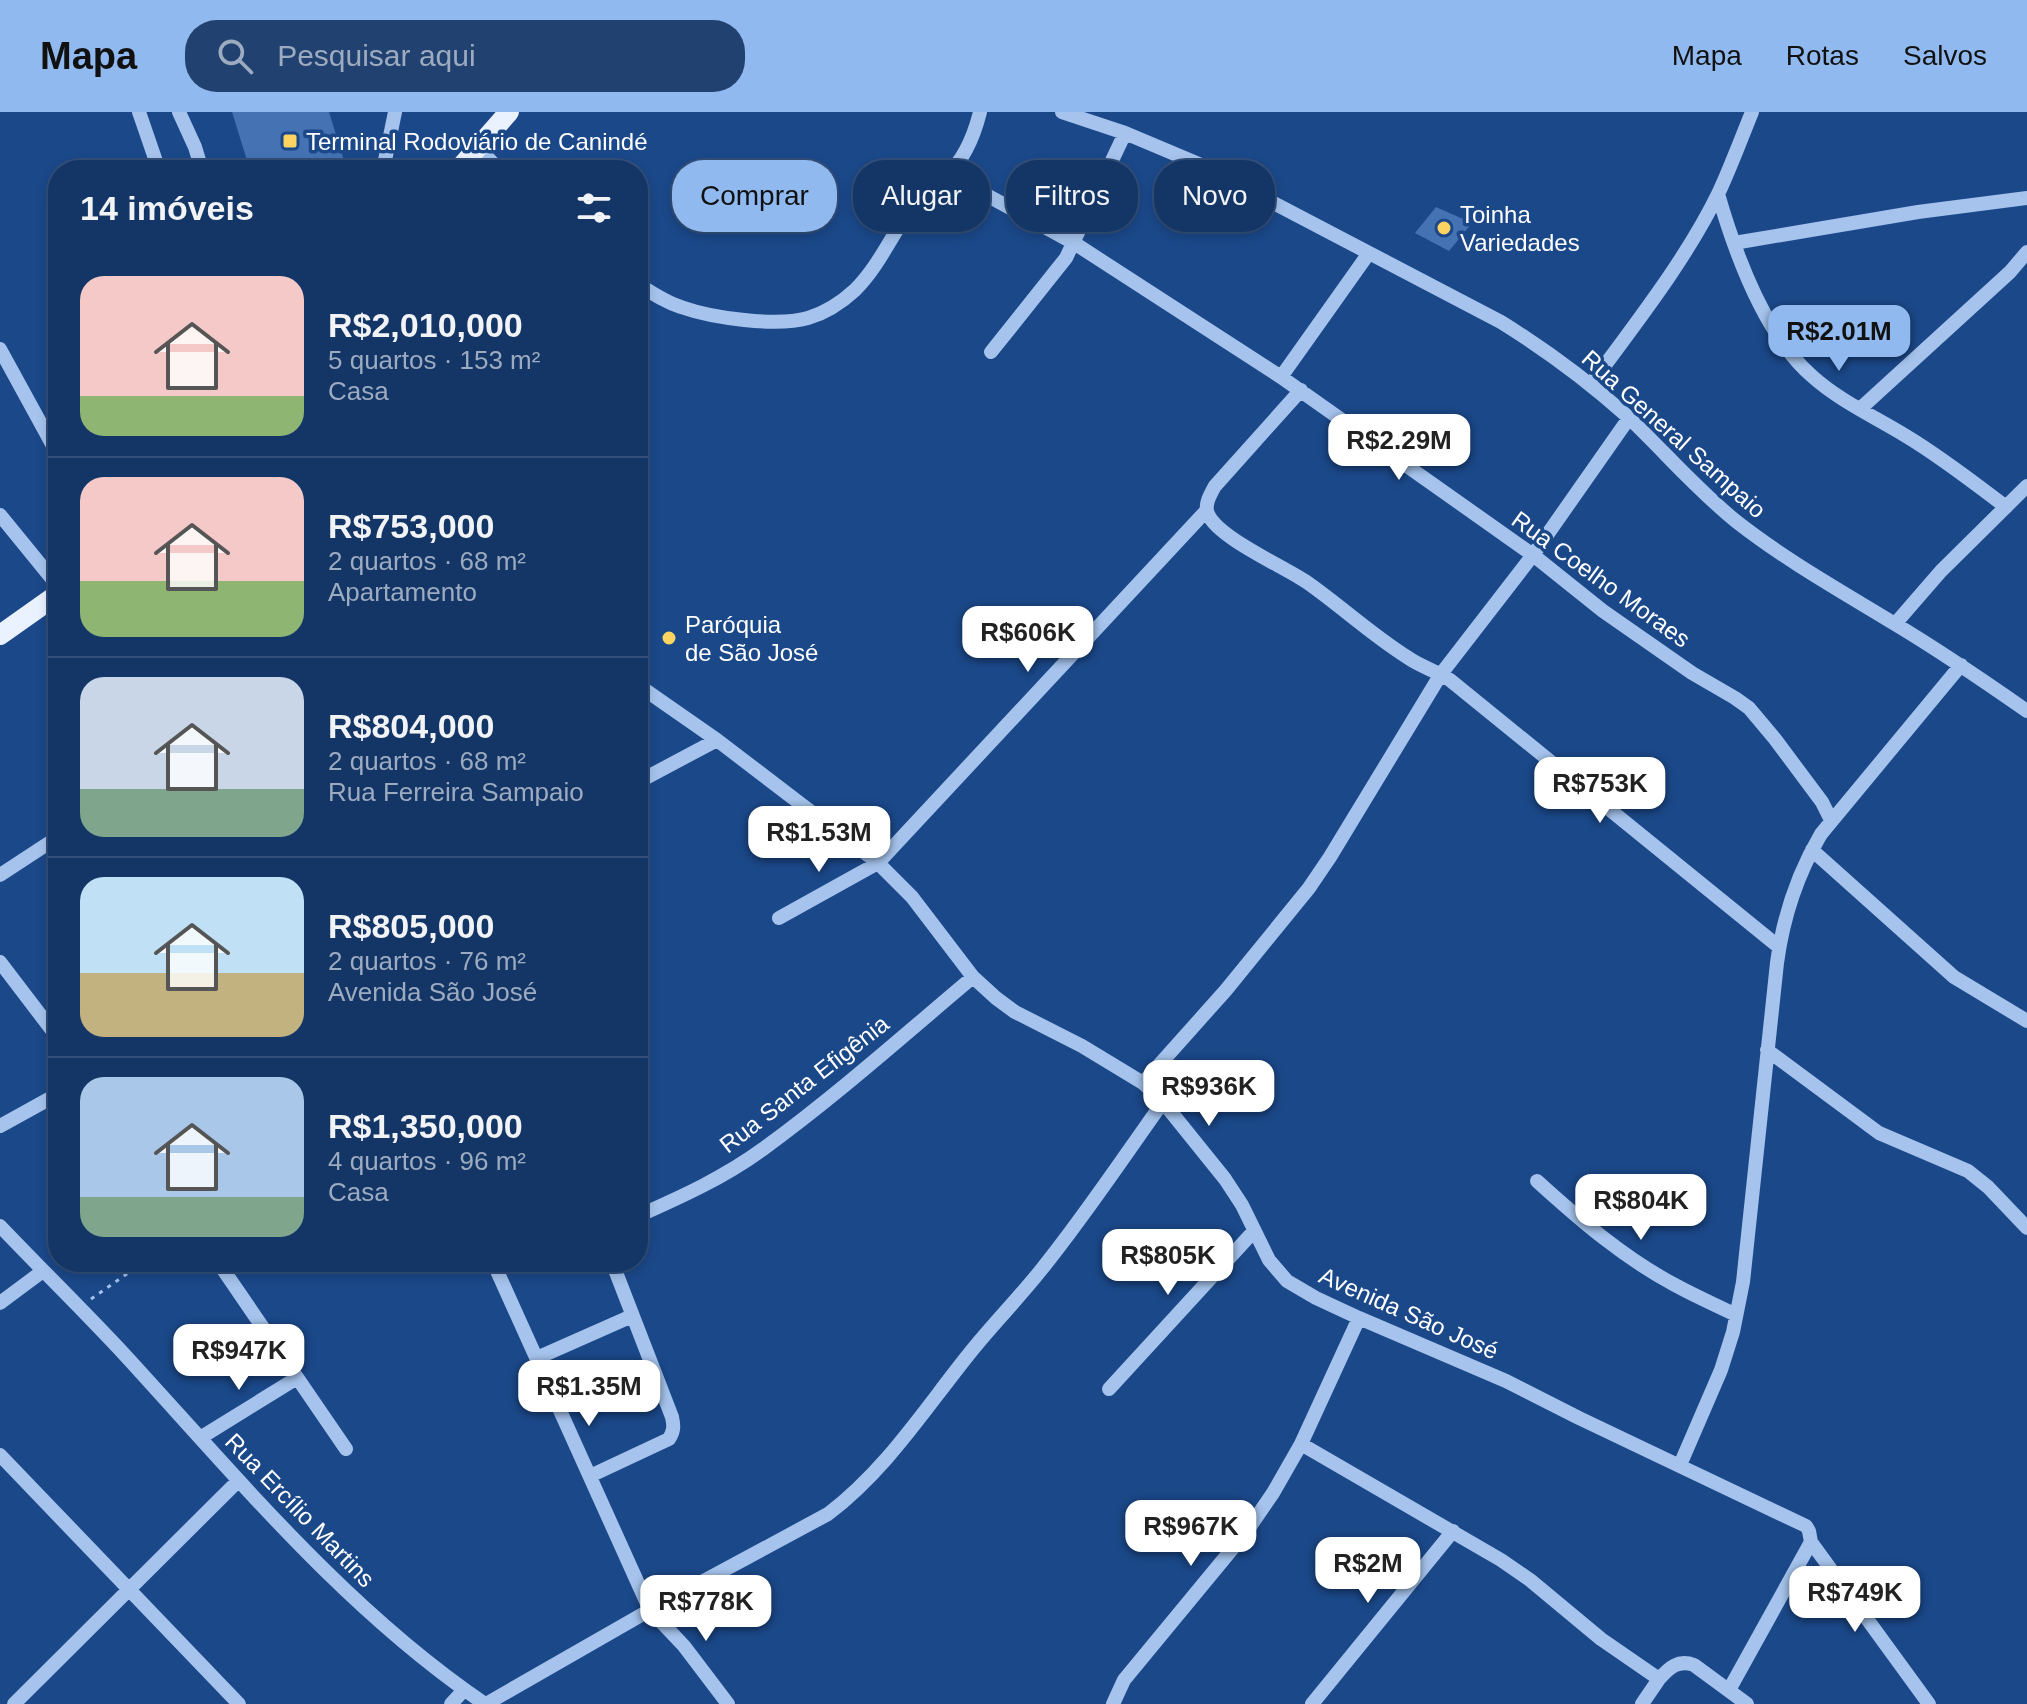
<!DOCTYPE html>
<html lang="pt">
<meta charset="utf-8">
<style>
:root{--surface:#143667;--page:#214170;--text:#f1f3f6;--muted:#9dabc0;--line:#33507b;--accent:#90b9f0}
body{margin:0;font-family:Arial,sans-serif;background:var(--page);color:var(--text);height:100vh;display:flex;flex-direction:column;font-size:30px;white-space:nowrap}
*{box-sizing:border-box;margin:0}
p{font-size:26px;color:var(--muted)}
.icon{flex:none;width:44px;height:44px;fill:none;stroke:currentColor;stroke-width:2;stroke-linecap:round;stroke-linejoin:round}
.map{position:relative;flex:1;overflow:hidden}
.drawer{position:absolute;left:48px;top:48px;width:600px;height:1112px;display:flex;flex-direction:column;background:var(--surface);border-radius:32px;box-shadow:0 4px 12px #0003,0 0 0 2px var(--line)}
.drawer>*{flex:none}
.banner{position:absolute;left:672px;top:48px;width:760px;height:72px;display:flex;gap:16px}
.price{position:absolute;translate:-50% -68px;padding:0 18px;border-radius:16px;background:#fff;color:#222;font-size:26px;line-height:52px;filter:drop-shadow(0 2px 4px #0008)}
.price::after{content:'';position:absolute;left:50%;top:48px;width:24px;height:18px;margin-left:-12px;background:inherit;clip-path:polygon(0 0,100% 0,50% 100%)}
.price.active{background:var(--accent);color:#111}
ul{padding:0;list-style:none}
li{display:flex;align-items:center;gap:24px;height:200px;padding:0 32px}
li+li{border-top:2px solid var(--line)}
li span{display:grid;place-items:center;flex:none;width:224px;height:160px;border-radius:24px;color:#555}
li>.icon{margin-inline-start:auto}
span .icon{width:96px;height:96px;fill:#fffc;stroke-width:1}
li b{font-size:34px}
h2{display:flex;justify-content:space-between;align-items:center;height:96px;padding:0 32px;font-size:34px}
.tag{padding:0 28px;border-radius:32px;background:var(--surface);box-shadow:0 4px 12px #0003,0 0 0 2px var(--line);font-size:28px;line-height:72px}
.tag.active{background:var(--accent);color:#111}
header{display:flex;align-items:center;gap:48px;box-sizing:border-box;height:112px;padding:0 40px;background:var(--accent);color:#111}
header strong{font-size:38px}
nav{display:flex;gap:44px;margin-inline-start:auto;font-size:28px}
.search{width:560px;height:72px;background:var(--page);display:flex;align-items:center;gap:20px;box-sizing:border-box;padding:0 28px;border-radius:32px;color:var(--muted);font-size:30px}
.map>svg:first-child{display:block}
</style>
<header>
<strong>Mapa</strong>
<div class="search"><svg class="icon" aria-label="search" viewBox="0 0 24 24"><circle cx="10" cy="10" r="6"/><path d="M15 15l6 6"/></svg>Pesquisar aqui</div>
<nav><a>Mapa</a><a>Rotas</a><a>Salvos</a></nav>
</header>
<div class="map">
<svg width="2027" height="1592" viewBox="0 0 2027 1592">
<rect width="100%" height="100%" fill="#1b4889"/>
<!-- building -->
<path fill="#4472b2" d="M232,0H329L347,58H250Z
M1436,95L1472,111L1449,139L1415,121Z"/>
<g fill="none" stroke-linecap="round" stroke-linejoin="round">
<!-- path -->
<path stroke="#a5c3ec" stroke-width="3" stroke-dasharray="4 6" stroke-linecap="butt" d="M91,1187L144,1150"/>
<!-- minor -->
<path stroke="#a5c3ec" stroke-width="14" d="M139,0L159,58
M179,0L195,35L202,58
M1062,0L1125,21L1201,53L1501,210C1546,238 1588,269 1627,304C1664,339 1697,378 1737,410C1787,449 1841,479 1895,512C1940,539 1984,569 2027,599
M478,35L499,58
M383,58L395,0
M948,62L1074,131L1281,265L1533,443L1603,499L1692,561L1735,586L1749,596L1775,627L1822,690L1831,708
M1718,82C1735,141 1765,224 1813,265C1840,289 1875,305 1906,324C1941,345 1973,370 2006,395
M1734,131L1918,100L2027,86
M638,172C652,181 665,190 681,195C712,206 776,215 808,206C825,201 842,190 855,178C880,153 893,120 914,92C923,81 935,73 946,64C965,47 974,24 980,0
M0,237L58,343
M991,240L1066,146L1125,21
M1281,265L1369,141
M1591,272C1635,212 1686,148 1719,80C1731,54 1741,27 1752,0
M1301,278L1215,374C1210,383 1204,393 1208,402C1218,426 1285,455 1308,471C1342,495 1372,523 1407,545C1421,555 1437,559 1450,568L1779,835
M1861,296L2010,160L2027,140
M0,403L58,474
M1895,512L1941,459L2027,374
M638,573L717,628L878,751L912,785L973,865L996,886L1015,900L1082,934L1143,971L1163,990L1225,1067L1242,1093L1269,1148L1287,1169L1316,1186L1359,1206L1506,1269L1579,1306L1806,1414L1809,1419L1811,1430L1729,1578
M638,670L717,628
M1812,738L1954,865L2027,909
M0,763L58,725
M779,806L878,751L1206,399
M0,850L58,926
M1767,938L1879,1021L1968,1059L1988,1075L2027,1116
M1143,971L1226,878L1309,776L1330,745L1441,562L1533,443L1629,306
M0,1014L58,982
M1537,1069C1580,1108 1624,1146 1675,1173C1695,1184 1716,1193 1736,1203
M638,1104C681,1085 725,1065 763,1037C836,984 904,923 973,865
M0,1114C41,1157 83,1198 123,1241C237,1365 345,1497 485,1592
M218,1150L346,1337
M493,1150L650,1498L684,1534L728,1592
M0,1191L43,1159
M1359,1206L1301,1332L1501,1448L1530,1468L1601,1527L1659,1567C1669,1556 1678,1547 1694,1553L1747,1592
M537,1246L632,1204
M1109,1277L1254,1119
M200,1326L297,1266
M0,1343L239,1592
M1680,1353L1721,1258L1733,1220L1743,1170L1777,851C1783,806 1798,761 1821,722L1961,553
M590,1364L669,1327C674,1319 674,1314 672,1305L612,1150
M1811,1430L1929,1592
M14,1592L238,1369
M451,1592L464,1578
M486,1592L650,1498L828,1402C886,1358 924,1298 969,1242C992,1213 1018,1187 1041,1158C1084,1105 1123,1046 1163,990
M1113,1592L1124,1568L1247,1419L1273,1381L1301,1332
M1312,1592L1453,1419
M1642,1592L1659,1567"/>
<!-- major -->
<path stroke="#ebf2ff" stroke-width="20" d="M458,58L509,0
M0,523L58,482"/>
</g>
<!-- markers -->
<g fill="#fdd462" stroke="#1b4889" stroke-width="3">
<rect x="282" y="21" width="16" height="16" rx="4"/>
<circle cx="1444" cy="116" r="8"/>
<circle cx="669" cy="526" r="8"/>
</g>
<g text-anchor="middle" dominant-baseline="central" stroke-width="7" stroke-linejoin="round" paint-order="stroke">
<!-- poi labels -->
<g font-size="24" fill="#fff" stroke="#1b4889" text-anchor="start">
<text x="306" y="29">Terminal Rodoviário de Canindé</text>
<text x="1460" y="102">Toinha<tspan x="1460" dy="28">Variedades</tspan></text>
<text x="685" y="512">Paróquia<tspan x="685" dy="28">de São José</tspan></text>
</g>
<!-- street labels -->
<g font-size="24" fill="#fff" stroke="#1b4889">
<text transform="translate(1674 322) rotate(42)">Rua General Sampaio</text>
<text transform="translate(1601 467) rotate(36)">Rua Coelho Moraes</text>
<text transform="translate(804 972) rotate(-38)">Rua Santa Efigênia</text>
<text transform="translate(1409 1201) rotate(24)">Avenida São José</text>
<text transform="translate(300 1398) rotate(46)">Rua Ercílio Martins</text>
</g>
</g>
</svg>
<b class="price active" style="left:1839px;top:261px">R$2.01M</b>
<b class="price" style="left:1399px;top:370px">R$2.29M</b>
<b class="price" style="left:1028px;top:562px">R$606K</b>
<b class="price" style="left:1600px;top:713px">R$753K</b>
<b class="price" style="left:819px;top:762px">R$1.53M</b>
<b class="price" style="left:1209px;top:1016px">R$936K</b>
<b class="price" style="left:1641px;top:1130px">R$804K</b>
<b class="price" style="left:1168px;top:1185px">R$805K</b>
<b class="price" style="left:239px;top:1280px">R$947K</b>
<b class="price" style="left:589px;top:1316px">R$1.35M</b>
<b class="price" style="left:1191px;top:1456px">R$967K</b>
<b class="price" style="left:1368px;top:1493px">R$2M</b>
<b class="price" style="left:1855px;top:1522px">R$749K</b>
<b class="price" style="left:706px;top:1531px">R$778K</b>
<div class="banner">
<a class="tag active">Comprar</a>
<a class="tag">Alugar</a>
<a class="tag">Filtros</a>
<a class="tag">Novo</a>
</div>
<section class="drawer">
<h2>14 imóveis<svg class="icon" aria-label="filters" viewBox="0 0 24 24"><path d="M4 7h16M4 17h16"/><circle cx="9" cy="7" r="2"/><circle cx="15" cy="17" r="2"/></svg></h2>
<ul>
<li><span style="background:linear-gradient(#f6c9c9 75%,#8fb573 0)"><svg class="icon" aria-label="home" viewBox="0 0 24 24"><path d="M3 11l9-7 9 7M6 9v11h12V9"/></svg></span><div><b>R$2,010,000</b><p>5 quartos · 153 m²</p><p>Casa</p></div></li>
<li><span style="background:linear-gradient(#f6c9c9 65%,#8fb573 0)"><svg class="icon" aria-label="home" viewBox="0 0 24 24"><path d="M3 11l9-7 9 7M6 9v11h12V9"/></svg></span><div><b>R$753,000</b><p>2 quartos · 68 m²</p><p>Apartamento</p></div></li>
<li><span style="background:linear-gradient(#c9d6e8 70%,#7fa58c 0)"><svg class="icon" aria-label="home" viewBox="0 0 24 24"><path d="M3 11l9-7 9 7M6 9v11h12V9"/></svg></span><div><b>R$804,000</b><p>2 quartos · 68 m²</p><p>Rua Ferreira Sampaio</p></div></li>
<li><span style="background:linear-gradient(#bfe0f5 60%,#c2b280 0)"><svg class="icon" aria-label="home" viewBox="0 0 24 24"><path d="M3 11l9-7 9 7M6 9v11h12V9"/></svg></span><div><b>R$805,000</b><p>2 quartos · 76 m²</p><p>Avenida São José</p></div></li>
<li><span style="background:linear-gradient(#a9c7e8 75%,#7fa58c 0)"><svg class="icon" aria-label="home" viewBox="0 0 24 24"><path d="M3 11l9-7 9 7M6 9v11h12V9"/></svg></span><div><b>R$1,350,000</b><p>4 quartos · 96 m²</p><p>Casa</p></div></li>
</ul>
</section>
</div>
